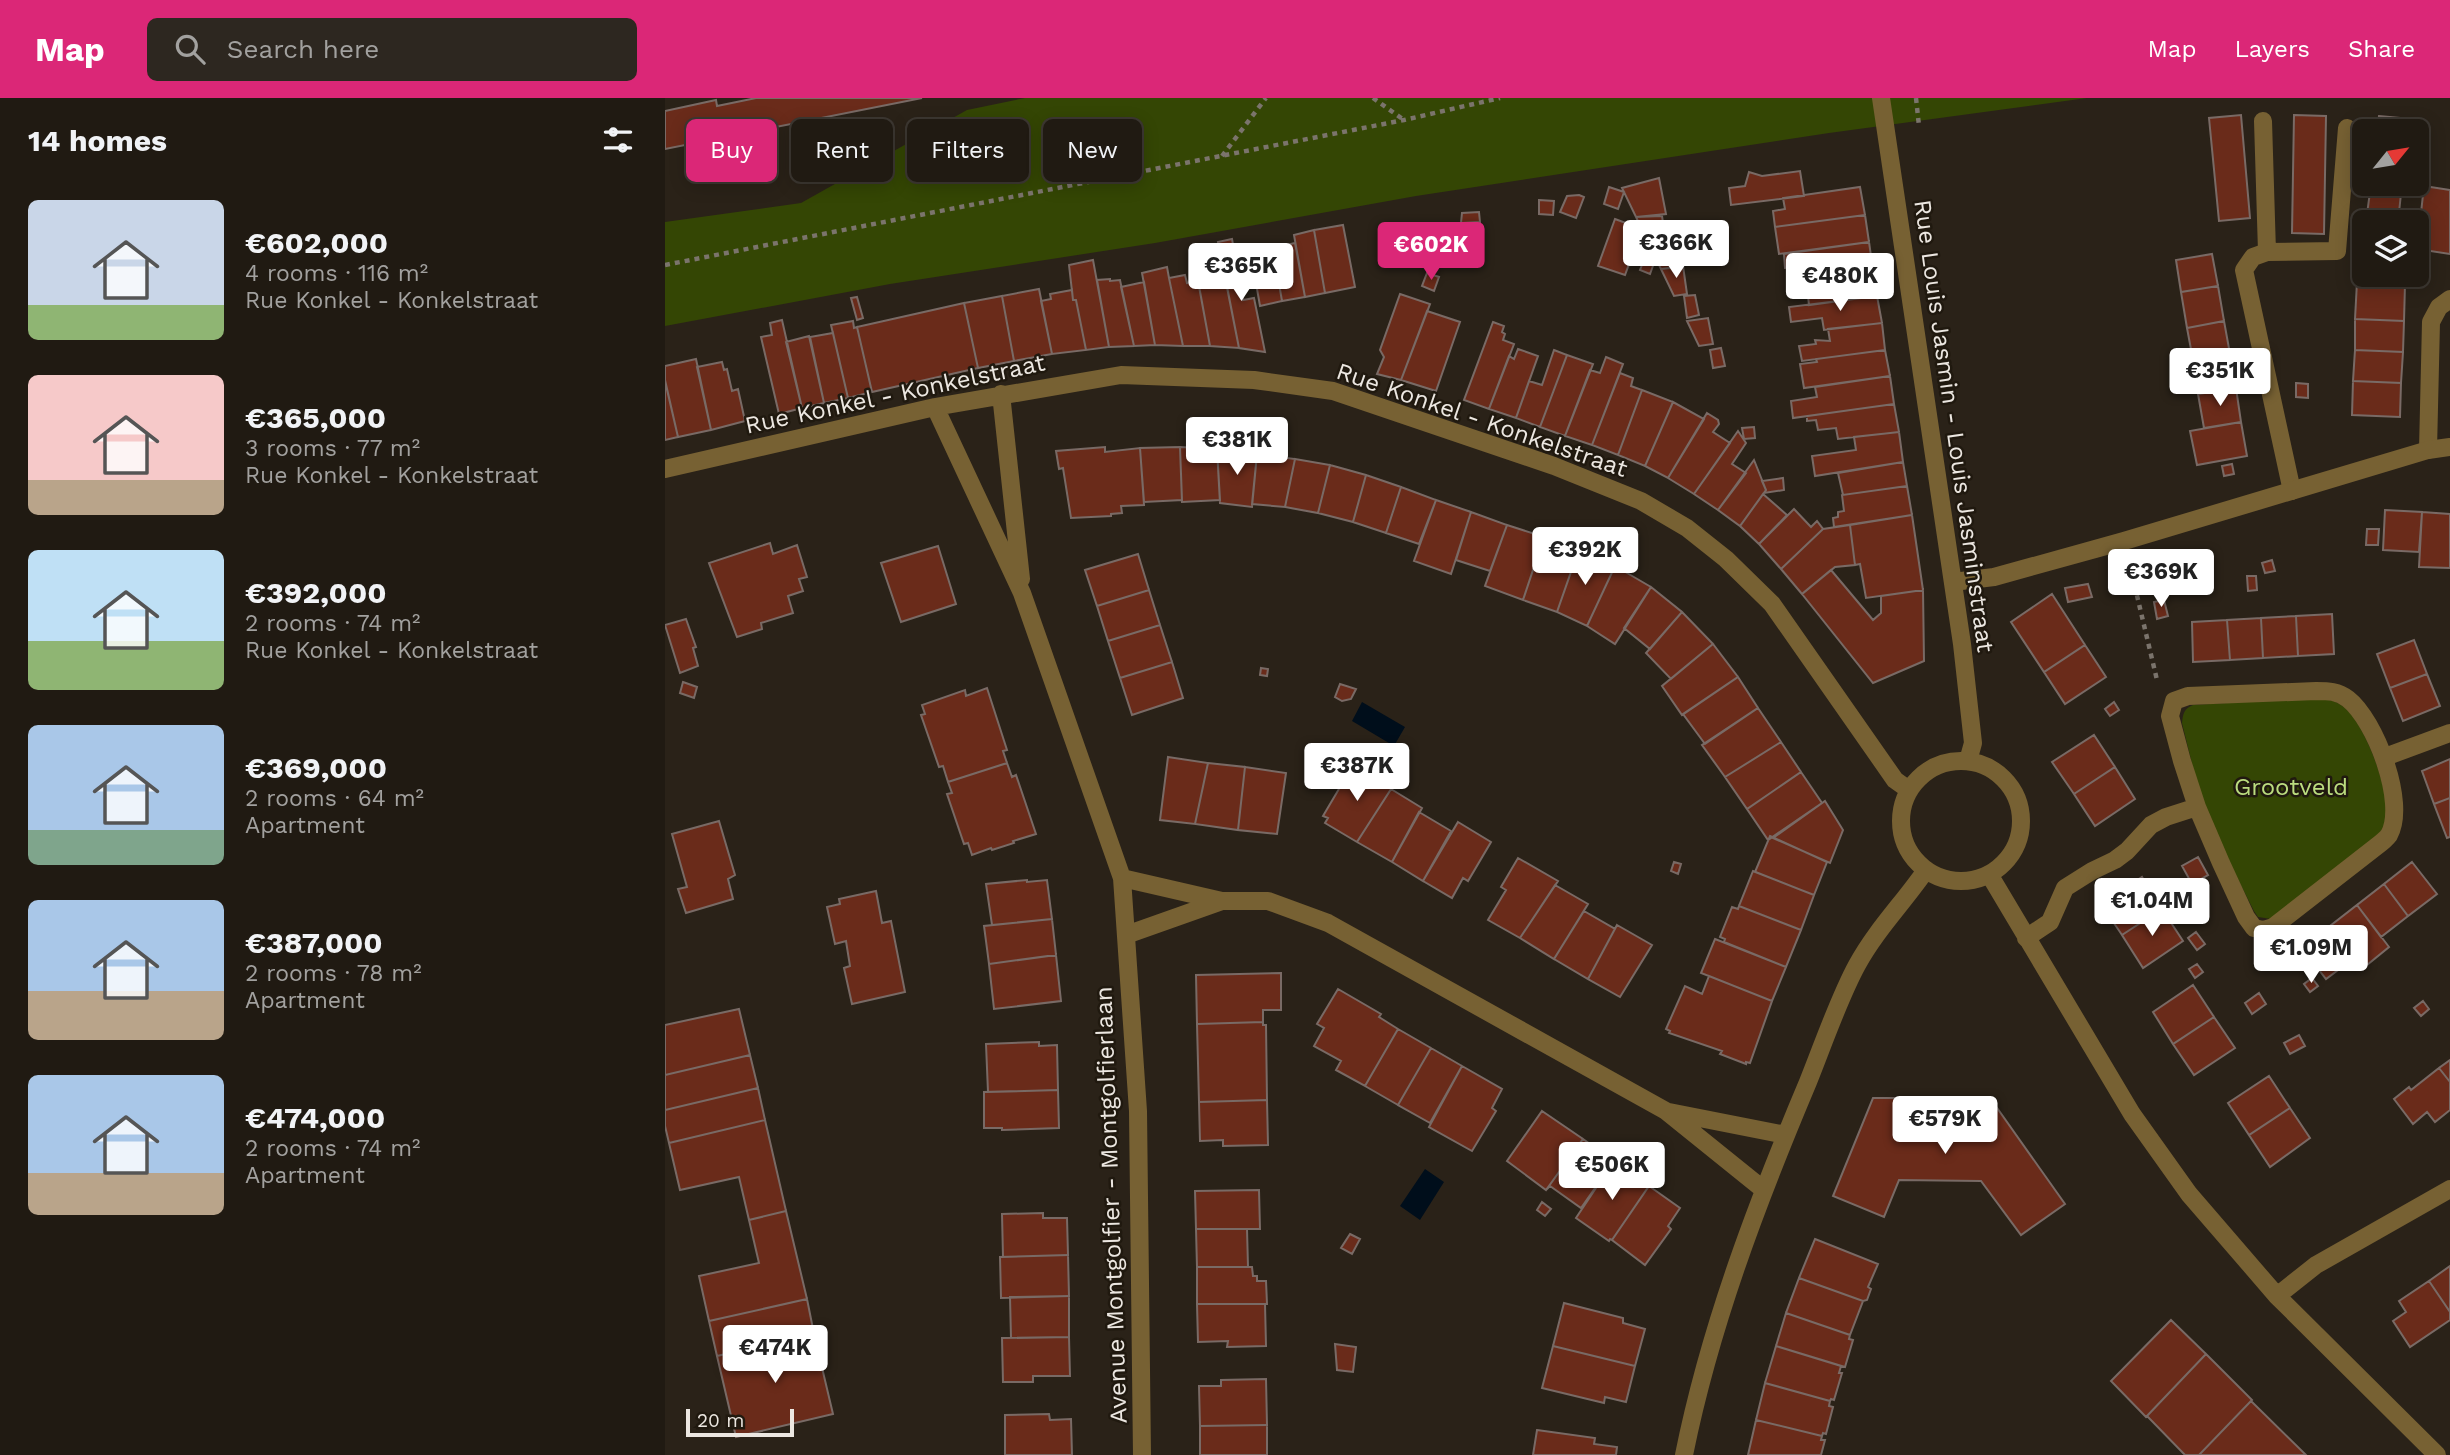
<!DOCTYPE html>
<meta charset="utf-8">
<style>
:root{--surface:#201a12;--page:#2d2720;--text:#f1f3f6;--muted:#a2a19f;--line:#3d3832;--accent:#db2777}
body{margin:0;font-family:"Work Sans",sans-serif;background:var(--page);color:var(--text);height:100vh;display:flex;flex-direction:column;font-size:26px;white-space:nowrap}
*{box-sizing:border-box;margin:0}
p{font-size:23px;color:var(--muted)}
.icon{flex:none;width:38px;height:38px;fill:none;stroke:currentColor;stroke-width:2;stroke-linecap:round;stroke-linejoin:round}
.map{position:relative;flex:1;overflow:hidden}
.drawer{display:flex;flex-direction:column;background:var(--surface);width:665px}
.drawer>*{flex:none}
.banner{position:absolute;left:21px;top:21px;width:665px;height:63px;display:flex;gap:14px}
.needle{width:46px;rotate:60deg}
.fabs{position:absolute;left:1687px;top:21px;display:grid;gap:14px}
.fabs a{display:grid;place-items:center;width:77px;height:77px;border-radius:10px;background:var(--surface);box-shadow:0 4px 18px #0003,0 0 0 2px var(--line);font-size:35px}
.scale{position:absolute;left:21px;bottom:18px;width:108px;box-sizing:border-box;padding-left:7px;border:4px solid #ece7e1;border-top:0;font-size:19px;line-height:24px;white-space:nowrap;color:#ece7e1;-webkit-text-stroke:5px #20190f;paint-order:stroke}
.price{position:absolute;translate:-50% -60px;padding:0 16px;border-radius:7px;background:#fff;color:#222;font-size:23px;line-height:46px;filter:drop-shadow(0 2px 4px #0008)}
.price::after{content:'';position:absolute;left:50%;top:42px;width:21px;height:16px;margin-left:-10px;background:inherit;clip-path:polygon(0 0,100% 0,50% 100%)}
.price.active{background:var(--accent);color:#fff}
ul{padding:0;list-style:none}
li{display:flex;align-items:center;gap:21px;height:175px;padding:0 28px}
li span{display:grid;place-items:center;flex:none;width:196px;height:140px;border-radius:10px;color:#555}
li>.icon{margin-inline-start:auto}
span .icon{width:84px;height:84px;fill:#fffc;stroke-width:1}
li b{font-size:30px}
h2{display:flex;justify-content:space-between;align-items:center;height:84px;padding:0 28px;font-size:30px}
.pill{padding:0 24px;border-radius:10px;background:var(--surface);box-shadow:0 4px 18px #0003,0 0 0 2px var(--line);font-size:24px;line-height:63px}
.pill.active{background:var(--accent);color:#fff}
header{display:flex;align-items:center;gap:42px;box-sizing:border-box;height:98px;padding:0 35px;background:var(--accent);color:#fff}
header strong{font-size:33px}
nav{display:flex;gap:38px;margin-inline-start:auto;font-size:24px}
.search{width:490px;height:63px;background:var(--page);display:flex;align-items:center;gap:18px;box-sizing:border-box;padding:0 24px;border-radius:10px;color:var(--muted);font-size:26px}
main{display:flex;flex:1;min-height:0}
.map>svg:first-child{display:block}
</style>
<header>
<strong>Map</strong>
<div class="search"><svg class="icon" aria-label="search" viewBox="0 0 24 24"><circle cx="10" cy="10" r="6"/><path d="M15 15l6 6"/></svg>Search here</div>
<nav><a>Map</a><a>Layers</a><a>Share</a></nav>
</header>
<main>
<section class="drawer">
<h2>14 homes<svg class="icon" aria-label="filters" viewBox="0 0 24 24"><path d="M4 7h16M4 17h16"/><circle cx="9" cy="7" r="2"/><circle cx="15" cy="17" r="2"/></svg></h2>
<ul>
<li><span style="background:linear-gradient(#c9d6e8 75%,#8fb573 0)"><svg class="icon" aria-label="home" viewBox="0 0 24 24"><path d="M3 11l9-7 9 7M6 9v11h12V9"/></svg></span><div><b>€602,000</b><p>4 rooms · 116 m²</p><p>Rue Konkel - Konkelstraat</p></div></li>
<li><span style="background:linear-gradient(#f6c9c9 75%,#b9a48a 0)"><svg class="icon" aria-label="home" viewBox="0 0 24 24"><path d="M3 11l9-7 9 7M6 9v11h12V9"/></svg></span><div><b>€365,000</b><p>3 rooms · 77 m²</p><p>Rue Konkel - Konkelstraat</p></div></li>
<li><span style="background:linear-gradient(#bfe0f5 65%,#8fb573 0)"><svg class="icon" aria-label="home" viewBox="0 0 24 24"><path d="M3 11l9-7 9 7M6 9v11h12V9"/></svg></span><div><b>€392,000</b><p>2 rooms · 74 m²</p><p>Rue Konkel - Konkelstraat</p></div></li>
<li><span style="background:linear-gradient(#a9c7e8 75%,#7fa58c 0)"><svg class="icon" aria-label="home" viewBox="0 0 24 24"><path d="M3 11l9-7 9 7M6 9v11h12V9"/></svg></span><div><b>€369,000</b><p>2 rooms · 64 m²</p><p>Apartment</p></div></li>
<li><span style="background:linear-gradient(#a9c7e8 65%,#b9a48a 0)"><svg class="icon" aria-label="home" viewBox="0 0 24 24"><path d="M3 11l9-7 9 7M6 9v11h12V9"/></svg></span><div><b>€387,000</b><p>2 rooms · 78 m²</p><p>Apartment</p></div></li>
<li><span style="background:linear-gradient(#a9c7e8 70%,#b9a48a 0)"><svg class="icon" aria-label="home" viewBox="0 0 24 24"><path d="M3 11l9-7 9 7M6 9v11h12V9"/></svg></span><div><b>€474,000</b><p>2 rooms · 74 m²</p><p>Apartment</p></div></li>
</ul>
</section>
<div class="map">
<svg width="1785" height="1357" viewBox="0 0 1785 1357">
<rect width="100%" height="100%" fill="#2a2218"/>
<!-- green -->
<path fill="#344604" d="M360,0H1422L1164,35L751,98L490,145L225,186L0,228V124L136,105L302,12Z
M1649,600C1661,601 1671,602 1680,610C1701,628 1723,690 1722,717C1722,725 1718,731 1713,737L1606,821L1593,819L1589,813L1551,738L1535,698L1517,625C1518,615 1519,611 1528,607Z"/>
<!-- water -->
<path fill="#000e1b" d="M697,604L740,629L729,648L687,623Z
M760,1071L779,1084L755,1122L735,1108Z"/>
<!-- building -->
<path fill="#6a2b1a" stroke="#796a65" stroke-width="2" d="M91,0H257L0,51V13L51,2L52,8Z
M1576,17L1585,120L1554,123L1544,20Z
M1629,17L1661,18L1659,136L1627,135Z
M1714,18L1745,21L1744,33H1712Z
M1754,30L1762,35L1757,44L1752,40L1751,33Z
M1135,73L1139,98L1066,107L1064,90L1080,88L1084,74L1097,78Z
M994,80L1001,116L971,119L957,90Z
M1706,86H1737L1733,124H1701Z
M1759,88L1785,92V156L1752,151Z
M944,89L959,94L953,111L939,106Z
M1195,89L1200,117L1110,129L1108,113L1120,111L1118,100Z
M914,97L919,99L911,120L895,114L902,98Z
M874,102L889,103L888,117L874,116Z
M814,114L815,124L796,125L797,115Z
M1200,117L1204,144L1114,156L1110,129Z
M997,118L1001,145L984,147L971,119Z
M950,121L977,131L960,177L933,168Z
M678,127L690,189L660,195L649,132Z
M649,132L660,195L640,199L629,137Z
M567,141L578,202L589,200L600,254L574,250L553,144Z
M1204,144L1208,172L1141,180L1138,168L1120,170L1119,156Z
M630,145L640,199L617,203L608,150Z
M1001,145L1005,170L996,171L984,147Z
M1547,156L1553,188L1516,194L1511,162Z
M609,157L617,203L595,208L587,162Z
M428,162L444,249L421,252L411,202H408L404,167Z
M979,162L989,165L985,176L975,172Z
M542,164L544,176L559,173L574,250L545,248L530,166Z
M1018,168L1022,196L1009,198L996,171Z
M502,169L504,180L518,248L490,247L477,175Z
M1208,172L1212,198L1144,207L1141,180Z
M762,175L774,179L769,193L757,188Z
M520,177L522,185L533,183L545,248H518L504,180Z
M445,181V183L455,182L469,248L444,249L432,182Z
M479,184L490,247L469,248L456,189Z
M1692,184L1740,186L1739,223L1690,221Z
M1553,188L1559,223L1522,230L1516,194Z
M374,191L387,256L349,263L337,198Z
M407,192L408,202H411L421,252L387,256L376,203L386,201L385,196Z
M735,196L765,206L736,282L712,276L719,259L715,252Z
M1030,197L1034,217L1022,220L1019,198Z
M337,198L349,263L313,270L299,205Z
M1212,198L1217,225L1159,232L1157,220L1126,224L1124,209Z
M192,199L198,220L192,222L186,200Z
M299,205L313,270L207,294L192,229Z
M762,213L795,224L771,293L736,282Z
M1043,220L1048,246L1034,248L1022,223Z
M1690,221L1739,223L1738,254L1690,252Z
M117,222L137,310L114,316L96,239L107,237L105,225Z
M188,223L189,230L192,229L207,294L183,300L166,227Z
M1559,223L1565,256L1528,262L1522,230Z
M828,224L839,228L837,234L840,236L838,242L849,246L824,311L799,302Z
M1217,225L1220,252L1137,263L1134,248L1151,246L1150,242L1165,243L1163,231Z
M168,235L183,300L159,305L145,239Z
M144,238L159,305L137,310L121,244Z
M1056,250L1060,268L1048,270L1045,252Z
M853,251L873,258L851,320L824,311L844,258L849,261Z
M889,252L902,257L875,329L851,320L864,283L877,287Z
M1220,252L1225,278L1139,290L1135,266L1152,264L1151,261Z
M1690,252L1738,254L1736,285L1688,283Z
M1565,256L1571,290L1533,296L1528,262Z
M902,257L928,266L900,338L875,329Z
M941,259L958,266L927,347L900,338L925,272L935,275Z
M31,261L46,332L13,339L0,282V268Z
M57,264L59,272L62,271L67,293L73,291L80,323L46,332L32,269Z
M955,275L968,280L966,288L977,292L953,357L927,347Z
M1225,278L1229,306L1128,320L1126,303L1152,299L1150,289Z
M0,283L13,339L0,342Z
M1688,283L1736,285L1735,319L1687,317Z
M1631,285L1643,286V300L1631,299Z
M1571,290L1576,324L1539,330L1533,296Z
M977,292L1008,304L980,368L953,357Z
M1008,304L1039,321L1003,380L980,368Z
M1229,306L1234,334L1173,341L1171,330L1153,332L1151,322L1142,323V318Z
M1042,315L1053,322L1054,326L1048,334L1065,345L1029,396L1003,380Z
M1576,324L1582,358L1532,367L1525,333Z
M1089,329L1090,340L1079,341L1077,330Z
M1073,333L1081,345L1067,366L1081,375L1053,412L1029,396Z
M1234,334L1238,364L1150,378L1147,358L1191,352L1189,339Z
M440,349V354L475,350L479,407L456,408L457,415L446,416V418L406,420L398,370L394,371L391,353Z
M515,349L517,402L479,404L475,350Z
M515,349L552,351L555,402L517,404Z
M552,351L592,356L587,409L555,405Z
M592,356L630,361L620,409L587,406Z
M630,361L665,367L653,415L620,409Z
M1089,362L1101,392L1075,428L1053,412Z
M1238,364L1242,388L1178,397L1173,375Z
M1567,366L1569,376L1559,378L1557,368Z
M665,367L701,377L688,424L653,415Z
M701,377L736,389L721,435L688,424Z
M1118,380L1119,392L1099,395L1101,392L1097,383Z
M1242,388L1247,417L1169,429L1168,420L1173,419V414L1179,413L1177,397Z
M736,389L771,402L754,446L721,435Z
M1098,396L1122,417L1094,446L1075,428Z
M771,402L806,414L786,476L749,463Z
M1129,411L1146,429L1152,423L1158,431L1116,471L1094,446Z
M1720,412L1757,414L1754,454L1718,452Z
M806,414L842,427L825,473L791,462Z
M1757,414L1785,416V470L1754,469Z
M1247,417L1258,492L1201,500L1195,466L1190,467L1185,427Z
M842,427L879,439L858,502L820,488Z
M1185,427L1190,467L1170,469L1137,496L1116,471L1158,431Z
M1702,431H1714L1713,447H1701Z
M879,439L914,451L892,514L858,502Z
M105,445L108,456L132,447L142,479L134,481L138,493L123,498L128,515L96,525L97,531L72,539L44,465Z
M273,448L291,506L236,524L216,465Z
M914,451L950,468L922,528L892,514Z
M473,456L484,492L432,508L420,472Z
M1607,462L1610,473L1600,475L1597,465Z
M950,468L986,489L950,546L922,528Z
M1166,472L1208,522L1216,515V498L1258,492L1259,563L1208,585L1137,496Z
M1582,478H1591L1592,492L1583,493Z
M1423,486L1427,499L1403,504L1400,490Z
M986,489L1017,514L985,551L959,530Z
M484,492L495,527L443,543L432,508Z
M1387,496L1420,547L1379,574L1346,524Z
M1499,502L1503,518L1492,521L1489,504Z
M1017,514L1048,546L1006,581L981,555Z
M1667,516L1669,556L1633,558L1631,518Z
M1631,518L1633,558L1598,560L1596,520Z
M1596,520L1598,560L1565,562L1562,522Z
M21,521L31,549L28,550L33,568L15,575L0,527Z
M1562,522L1565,562L1528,564L1527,524Z
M495,527L507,564L455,580L443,543Z
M1749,542L1762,576L1725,590L1712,556Z
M1048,546L1073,579L1017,617L997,588Z
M1420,547L1441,579L1400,606L1379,574Z
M507,564L518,600L467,617L455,580Z
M596,570L603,571L602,578L595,577Z
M1762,576L1775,608L1738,623L1725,590Z
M1073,579L1093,610L1040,646L1018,616Z
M18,584L32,589L29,600L15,595Z
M675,586L691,591L686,601L677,603L670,599Z
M322,590L342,652L338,653L342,665L283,684L278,668L274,669L256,617L260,616L257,607L300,592L301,598Z
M1449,604L1454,612L1445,618L1440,611Z
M1093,610L1116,644L1060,679L1037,647Z
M1429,637L1450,669L1409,696L1387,664Z
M1116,644L1136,674L1082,711L1060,679Z
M503,659L543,665L530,726L495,722Z
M1785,661V700L1769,706L1757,673Z
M342,665L347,679L351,677L371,736L348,743L349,745L327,752L326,750L307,757L303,745L299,746L282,696L287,695L283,684Z
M543,665L580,669L573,732L530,726Z
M694,668L728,688L692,744L660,725L663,720L658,718L684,674L688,677Z
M580,669L621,675L612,736L573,732Z
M1450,669L1470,701L1430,728L1409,696Z
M1136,674L1157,705L1103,742L1082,711Z
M726,691L757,710L727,764L692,744Z
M1785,700V739L1782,740L1769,706Z
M1160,703L1178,732L1165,765L1108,740Z
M754,714L786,733L758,783L727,764Z
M54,723L70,777L63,781L68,801L21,815L13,791L22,789L7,736Z
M793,724L826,744L803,783L798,780L787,800L758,783Z
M1105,738L1162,764L1149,797L1090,774Z
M1533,759L1543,777L1527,786L1517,768Z
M853,760L893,783L855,840L823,822L841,792L836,789Z
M1009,764L1016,766L1013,776L1006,773Z
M1747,764L1772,796L1743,818L1719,786Z
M1088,773L1149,797L1136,832L1074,808Z
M1477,779L1497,811L1457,837L1436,806Z
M362,782V784L382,782L387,821L327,827L321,786Z
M1719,786L1743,818L1716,839L1692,807Z
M890,787L923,806L889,861L855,840Z
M211,793L217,825L226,823L240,894L187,906L179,870L185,868L181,843L170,846L162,809L175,806L174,801Z
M1692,807L1724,849L1697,871L1665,828Z
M1074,808L1136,832L1121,869L1059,844L1060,841L1055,839L1067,809L1073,811Z
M1497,811L1518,843L1478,870L1457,837Z
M919,813L950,831L923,881L889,861Z
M387,821L391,857L324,866L319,828Z
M952,827L987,847L955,899L923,881Z
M1665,828L1689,860L1661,881L1637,850Z
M1531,834L1540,846L1532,852L1523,840Z
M1050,841L1121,869L1107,903L1036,875Z
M391,857L396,903L329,911L324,866Z
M1532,866L1538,874L1530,880L1524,871Z
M616,875V912H598V924L532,926L531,877Z
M1044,878L1107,903L1085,965L1081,964V966L1055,956L1057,953L1004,935L1005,933L1001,931L1020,888L1037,896Z
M1647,880L1653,888L1645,894L1639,886Z
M1528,887L1549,919L1508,946L1488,914Z
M673,891L716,916L714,919L733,931L700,988L671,972L676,963L649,948L659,930L652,926Z
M1594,895L1601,906L1587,916L1580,905Z
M1758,903L1764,911L1756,918L1749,910Z
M74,911L85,957L0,977V927Z
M1549,919L1570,950L1529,977L1508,946Z
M598,924V927H601L602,1002L534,1004L532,926Z
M733,931L766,950L733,1007L700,988Z
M1634,937L1640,948L1625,956L1619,945Z
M374,944V948L392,947L393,992L323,994L321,946Z
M766,950L797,968L765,1025L733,1007Z
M85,957L93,990L0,1012V977Z
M1785,962V984L1774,970Z
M797,968L837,991L827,1010L831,1013L807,1053L764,1029Z
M1774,970L1785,984V1012L1770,1024L1762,1014L1748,1026L1729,1001L1744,989L1746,992Z
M1604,978L1625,1010L1584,1037L1563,1005Z
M93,990L100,1022L4,1045L0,1028V1012Z
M393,992L394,1030L337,1032V1030H319V994Z
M1208,1000H1325L1400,1106L1356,1137L1316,1083L1234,1082L1219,1119L1168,1098Z
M602,1002L603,1047L558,1048V1042L535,1043L534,1004Z
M1625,1010L1645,1040L1605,1069L1584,1037Z
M877,1013L918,1041L881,1092L842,1063Z
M100,1022L121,1113L84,1122L74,1079L15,1092L4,1045Z
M918,1041L949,1063L916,1110L885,1088L881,1092Z
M949,1063L984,1088L947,1142L945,1141L944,1143L911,1120Z
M984,1088L1015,1110L1003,1128L1006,1131L980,1167L947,1142Z
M594,1092L595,1131H531L530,1093Z
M877,1104L886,1111L880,1118L872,1112Z
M121,1113L142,1201L44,1223L34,1178L94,1165L84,1122Z
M378,1115V1120H402L403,1157L338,1159L337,1116Z
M531,1131H582L583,1169H532Z
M685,1136L695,1141L687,1156L676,1150Z
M1150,1141L1213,1166L1203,1189L1206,1191L1202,1202L1198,1203L1134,1180Z
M403,1157L404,1198L336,1200L335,1159Z
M1785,1168V1214L1764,1183Z
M532,1169H587L588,1178H592V1183H601L602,1206H532Z
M1134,1180L1198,1203L1185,1237L1121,1215Z
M1764,1183L1785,1214V1222L1745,1249L1728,1223L1741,1214L1734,1203Z
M404,1198V1239L346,1240L345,1199Z
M142,1201L149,1236L52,1258L44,1223Z
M899,1205L958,1220V1225L980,1231L970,1268L888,1248Z
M532,1206H600L601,1248L562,1249L563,1243L533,1244Z
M1121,1215L1185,1237L1184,1241L1188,1242L1180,1269L1111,1248Z
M1506,1222L1541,1256L1481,1319L1446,1283Z
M149,1236L168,1316L71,1339L52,1258Z
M404,1239L405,1278H368V1284H338L337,1240Z
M670,1246L691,1249L688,1274L672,1272Z
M888,1248L970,1268L961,1304L940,1299L939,1305L877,1290Z
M1111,1248L1176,1268L1174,1275H1177L1169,1302L1166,1301L1165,1303L1100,1285Z
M1541,1256L1587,1302L1534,1357H1520L1482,1318Z
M601,1281L602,1327L535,1328L534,1288H556V1282Z
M1100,1285L1165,1303L1164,1308L1168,1309L1161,1336L1158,1335L1157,1338L1091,1322Z
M1586,1303L1641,1357H1534Z
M384,1316L385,1322L406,1321L407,1357H340V1317Z
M1091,1322L1157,1338L1156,1342H1160L1156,1357H1083Z
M602,1327V1357H535V1328Z
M872,1332L930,1340L929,1346L952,1349L951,1357H868Z"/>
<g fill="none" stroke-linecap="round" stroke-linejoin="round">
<!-- path -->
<path stroke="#7b746c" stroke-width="4.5" stroke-dasharray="5 5" stroke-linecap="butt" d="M708,0L739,22
M1251,0L1254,28
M557,58L601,0
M0,167L739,22L835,0
M1465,468L1492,582"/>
<!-- lane -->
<path stroke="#776133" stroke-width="18" d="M1598,23L1602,154
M1763,352L1766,224L1774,209L1785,201
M1627,393L1579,172L1588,159L1602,154L1672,153L1682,30"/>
<!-- street -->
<path stroke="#776133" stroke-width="18" d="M1216,0L1297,546L1308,645L1303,663
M336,296L356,481
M270,309L357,495L457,780L473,1013L477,1357
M0,371L270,309L456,277L589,282L668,293L889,368L976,403L1022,430L1061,461L1107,506L1230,682L1244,692
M1288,484L1329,479L1459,443L1763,352L1785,349
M1651,593C1663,593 1673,593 1683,601C1710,622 1742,705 1724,737C1721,741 1716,745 1712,748L1608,829L1598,832L1589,830L1581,819L1556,765L1532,709L1517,663L1505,618L1509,603L1523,598Z
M1720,659L1785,635
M1236 723a60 60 0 1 1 120 0a60 60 0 1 1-120 0Z
M1324,776L1467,1016L1524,1096L1612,1198L1772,1357
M457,780L557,803H603L663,825L1001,1013L1099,1092
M461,837L557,803
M1361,840L1385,824L1400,790L1427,773L1450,762L1462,753L1486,727L1501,719L1532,709
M1004,1014L1121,1037
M1612,1198L1651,1167L1785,1091
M1019,1357C1045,1228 1092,1105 1143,984C1158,947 1173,902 1192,867C1211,832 1239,804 1261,772"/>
</g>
<g text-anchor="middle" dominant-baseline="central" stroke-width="5" stroke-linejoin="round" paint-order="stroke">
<!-- street labels -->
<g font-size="24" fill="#ece7e1" stroke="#20190f">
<text transform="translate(230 296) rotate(-12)">Rue Konkel - Konkelstraat</text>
<text transform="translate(817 322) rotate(19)">Rue Konkel - Konkelstraat</text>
<text transform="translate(1289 328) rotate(82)">Rue Louis Jasmin - Louis Jasminstraat</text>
<text transform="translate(446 1107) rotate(-92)">Avenue Montgolfier - Montgolfierlaan</text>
</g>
<!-- park labels -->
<g font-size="24" fill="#bbdc7f" stroke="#20190f">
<text x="1626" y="689">Grootveld</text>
</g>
</g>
</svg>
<div class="fabs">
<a><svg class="needle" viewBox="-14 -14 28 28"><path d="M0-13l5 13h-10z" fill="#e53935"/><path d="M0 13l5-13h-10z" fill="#a2a19f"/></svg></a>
<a><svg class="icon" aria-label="layers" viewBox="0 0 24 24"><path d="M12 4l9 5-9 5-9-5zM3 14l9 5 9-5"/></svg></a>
</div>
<div class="scale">20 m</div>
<b class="price" style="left:1011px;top:182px">€366K</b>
<b class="price active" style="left:766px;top:184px">€602K</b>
<b class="price" style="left:576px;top:205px">€365K</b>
<b class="price" style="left:1175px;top:215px">€480K</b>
<b class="price" style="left:1555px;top:310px">€351K</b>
<b class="price" style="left:572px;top:379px">€381K</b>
<b class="price" style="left:920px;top:489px">€392K</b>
<b class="price" style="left:1496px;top:511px">€369K</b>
<b class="price" style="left:692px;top:705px">€387K</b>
<b class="price" style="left:1487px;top:840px">€1.04M</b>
<b class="price" style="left:1646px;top:887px">€1.09M</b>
<b class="price" style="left:1280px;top:1058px">€579K</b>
<b class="price" style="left:947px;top:1104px">€506K</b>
<b class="price" style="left:110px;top:1287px">€474K</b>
<div class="banner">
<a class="pill active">Buy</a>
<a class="pill">Rent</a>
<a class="pill">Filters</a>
<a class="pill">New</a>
</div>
</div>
</main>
